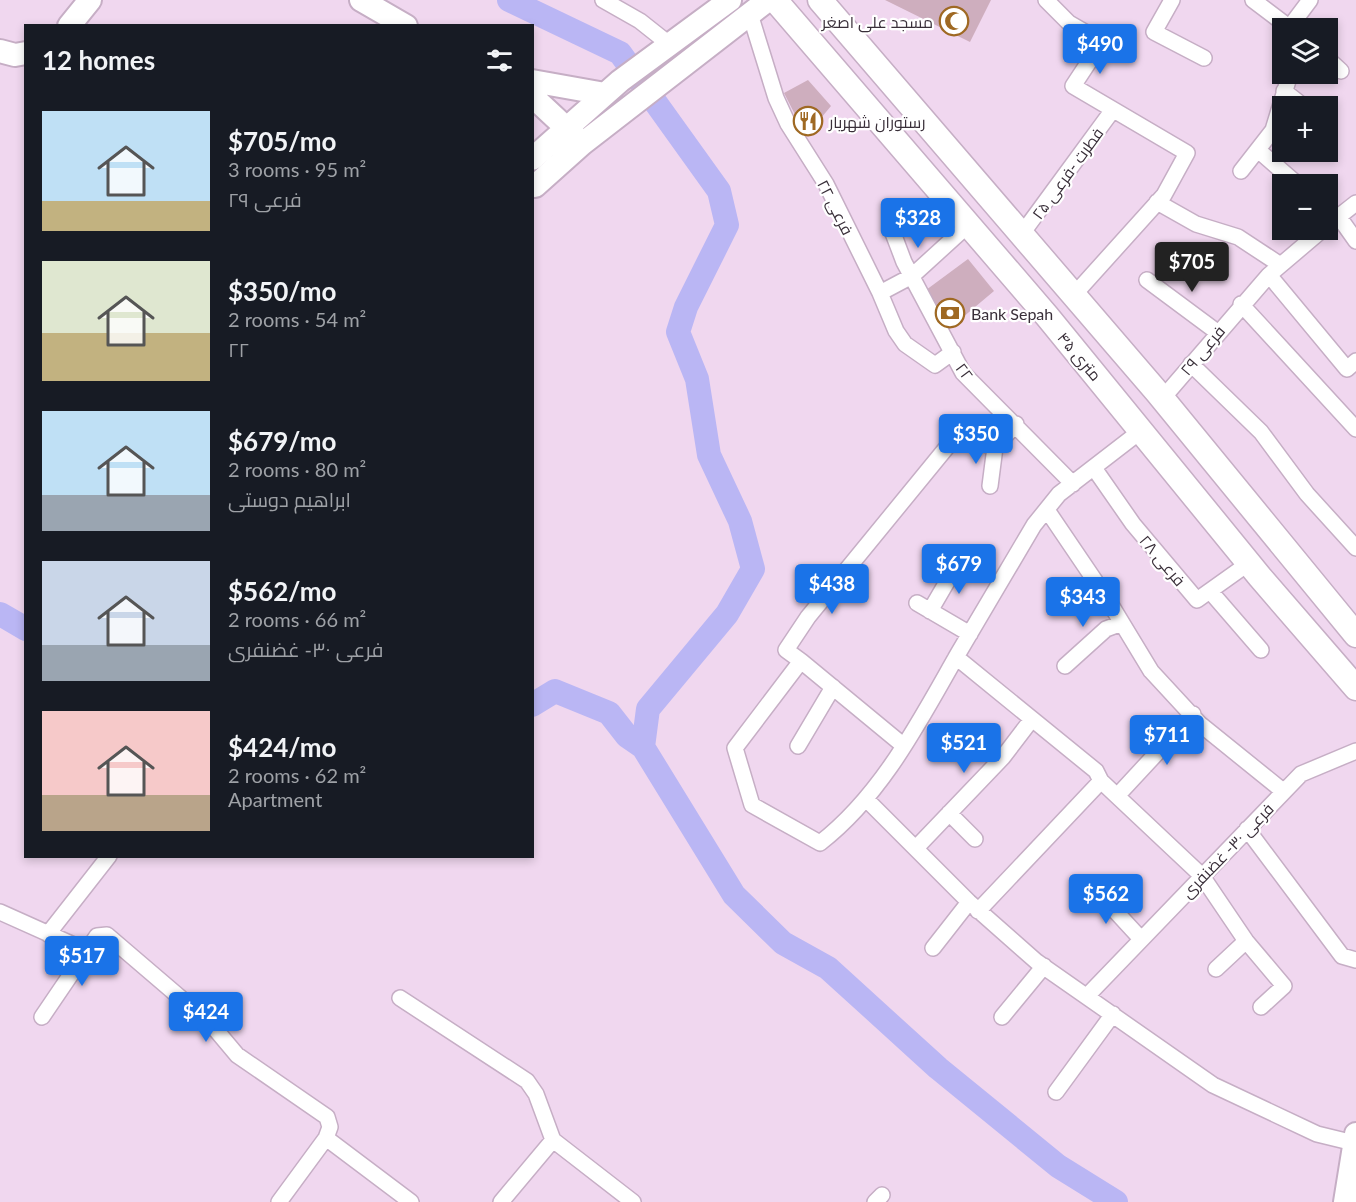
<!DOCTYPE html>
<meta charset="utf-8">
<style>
:root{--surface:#171b24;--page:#242831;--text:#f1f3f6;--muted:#9ea1a6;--accent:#1a73e8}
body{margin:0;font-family:Lato,Cairo,sans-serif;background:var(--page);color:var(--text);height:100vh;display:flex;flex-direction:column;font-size:22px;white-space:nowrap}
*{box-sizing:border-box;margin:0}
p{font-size:20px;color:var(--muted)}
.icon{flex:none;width:33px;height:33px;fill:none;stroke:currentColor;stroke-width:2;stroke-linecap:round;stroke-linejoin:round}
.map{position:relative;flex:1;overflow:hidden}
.side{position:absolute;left:24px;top:24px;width:510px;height:834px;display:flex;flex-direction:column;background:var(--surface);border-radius:0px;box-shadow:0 3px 9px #0003}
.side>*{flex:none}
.buttons{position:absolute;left:1272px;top:18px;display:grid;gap:12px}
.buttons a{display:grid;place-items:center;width:66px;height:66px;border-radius:0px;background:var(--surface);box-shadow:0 3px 9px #0003;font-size:30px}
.price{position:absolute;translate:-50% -51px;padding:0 14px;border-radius:6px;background:var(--accent);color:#fff;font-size:20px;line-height:39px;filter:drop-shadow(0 2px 3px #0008)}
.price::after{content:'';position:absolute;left:50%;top:36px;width:18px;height:14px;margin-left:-9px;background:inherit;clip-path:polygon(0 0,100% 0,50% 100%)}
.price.selected{background:#222;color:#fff}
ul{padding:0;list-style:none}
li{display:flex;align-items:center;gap:18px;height:150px;padding:0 18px}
li span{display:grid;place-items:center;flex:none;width:168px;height:120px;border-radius:0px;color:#555}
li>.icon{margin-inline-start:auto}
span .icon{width:72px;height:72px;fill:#fffc;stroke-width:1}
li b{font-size:26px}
h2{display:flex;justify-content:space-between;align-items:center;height:72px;padding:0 18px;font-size:26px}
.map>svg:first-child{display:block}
</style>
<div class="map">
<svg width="1356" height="1202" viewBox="0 0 1356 1202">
<rect width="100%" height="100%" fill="#f0d7ef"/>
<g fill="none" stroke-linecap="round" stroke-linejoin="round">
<!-- river -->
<path stroke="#bab6f4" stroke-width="24" d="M509,0L620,53L719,191L727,225L686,307L678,332L697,379L709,455L740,521L753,569L727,614L648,709L643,747L734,895L783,943L828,968L938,1068L1058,1166L1116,1202
M0,614L26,629
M532,705L555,691L609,713L627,736L643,747"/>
</g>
<!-- building -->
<path fill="#ceaebe" d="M885,0H991L970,42Z
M808,80L831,106L806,136L784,93Z
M968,259L994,291L943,334L922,293Z"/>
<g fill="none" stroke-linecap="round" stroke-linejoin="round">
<!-- street casing -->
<g stroke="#c6aec5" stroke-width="18">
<path id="street" d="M603,0L640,21L669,44
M1046,0L1069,23L1102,42L1073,86L1187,153L1164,195L1073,296
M1172,0L1154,32L1204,58
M1253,0L1290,28
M750,14L776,98L788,124L826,184L880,293L896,331L905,344L935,365L953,352
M1289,28L1310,0
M1328,59L1341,71
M1284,91L1303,106
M1258,150L1297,184
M1241,171L1273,130L1290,74
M1157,202L1196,224L1238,237L1279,264
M1339,217L1356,241
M1328,225L1356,203
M893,233L904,262L963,373L1073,484
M1021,235L1112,111
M1269,275L1347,369L1356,361
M1147,280L1217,332
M880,293L912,276L968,225
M1241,304L1356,429
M1191,364L1261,432L1307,494L1356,548
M1162,399L1269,275L1322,230
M1016,424L995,447L956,436L808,617L786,650L801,661L735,748L752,805L820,843C883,794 920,720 959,652C984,609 1009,568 1034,525L1059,494L1142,430
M1094,468L1133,524L1197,600L1249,563
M990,486L995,447
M1047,510L1108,600L1151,671L1200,724L1283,791
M1210,591L1261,650
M917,603L970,634
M930,611L958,563
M956,657L1096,771L1101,781
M801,661L904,746
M1065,666L1106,629L1122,623
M798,746L833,687
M1117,796L1193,714
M866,799L969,902L1037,962L1213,1085L1317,1134L1354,1143
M949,813L975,839
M1247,829L1342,956L1356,960
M916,848L1003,757L1032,719
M1095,889L1141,939
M978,911L1101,781L1202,876L1246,941L1284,986L1261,1007
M0,912L87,951
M48,934L109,856
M933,948L969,902
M1216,969L1246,941
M1087,996L1301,774L1356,751
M400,998L527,1081L536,1094L553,1140L633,1202
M42,1017L97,936L107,935L211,1024L237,1055L327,1117L330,1127L326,1138L279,1202
M1002,1017L1044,966
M1056,1092L1113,1014
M326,1138L411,1202
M501,1202L553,1140
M875,1202L882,1195"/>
</g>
<!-- secondary casing -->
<g stroke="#c6aec5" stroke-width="26">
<path id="secondary" d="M361,0L406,26
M69,26L90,0
M0,51L15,55L26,53
M532,81L605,94
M532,96L577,138
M532,159L620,81L730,0
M532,183L535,186L582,144L768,0
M1345,1202L1356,1134"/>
</g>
<!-- primary casing -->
<g stroke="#c6aec5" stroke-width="27">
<path id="primary" d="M775,0L1047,316L1260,577L1356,688
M820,0L1157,392L1356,635"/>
</g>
<!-- street -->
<use href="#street" stroke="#fff" stroke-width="15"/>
<!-- secondary -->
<use href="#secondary" stroke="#fff" stroke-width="22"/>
<!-- primary -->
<use href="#primary" stroke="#fff" stroke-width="24"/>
</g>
<!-- icons -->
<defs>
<g id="mosque-ring" transform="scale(1.5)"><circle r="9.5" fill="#fff" stroke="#9f6923" stroke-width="1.5"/><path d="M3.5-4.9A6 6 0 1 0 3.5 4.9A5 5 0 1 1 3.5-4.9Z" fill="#9f6923"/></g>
<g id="restaurant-ring" transform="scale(1.5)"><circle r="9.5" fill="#fff" stroke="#9f6923" stroke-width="1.5"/><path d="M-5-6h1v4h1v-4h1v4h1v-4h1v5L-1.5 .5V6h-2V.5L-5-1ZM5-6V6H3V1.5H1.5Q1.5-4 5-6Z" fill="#9f6923"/></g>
<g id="bank-ring" transform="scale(1.5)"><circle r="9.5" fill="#fff" stroke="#9f6923" stroke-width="1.5"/><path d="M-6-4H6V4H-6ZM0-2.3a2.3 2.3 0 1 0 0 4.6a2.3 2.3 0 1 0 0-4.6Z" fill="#9f6923"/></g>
</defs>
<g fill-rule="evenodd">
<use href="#mosque-ring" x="954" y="21"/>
<use href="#restaurant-ring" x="808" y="121"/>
<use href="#bank-ring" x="950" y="313"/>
</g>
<g text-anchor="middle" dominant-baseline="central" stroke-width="4.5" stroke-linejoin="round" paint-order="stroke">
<!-- poi labels -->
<g font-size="16" fill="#392f39" stroke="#fff" text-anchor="start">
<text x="933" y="21" text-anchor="end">مسجد علی اصغر</text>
<text x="829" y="121">رستوران شهریار</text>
<text x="971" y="313">Bank Sepah</text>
</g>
<!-- street labels -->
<g font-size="16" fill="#392f39" stroke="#fff">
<text transform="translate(1067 173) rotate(-54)">فطرت -فرعی ۲۵</text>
<text transform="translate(836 207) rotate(63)">فرعی ۲۲</text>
<text transform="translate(1202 350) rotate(-50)">فرعی ۲۹</text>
<text transform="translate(1080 356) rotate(50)">۴۵ متری</text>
<text transform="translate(965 371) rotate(53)">۲۲</text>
<text transform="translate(1163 560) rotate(50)">فرعی ۲۸</text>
<text transform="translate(1227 850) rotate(-46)">فرعی ۳۰- غضنفری</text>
</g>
</g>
</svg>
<div class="buttons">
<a><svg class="icon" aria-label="layers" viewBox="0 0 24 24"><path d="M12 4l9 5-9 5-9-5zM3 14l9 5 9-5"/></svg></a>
<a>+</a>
<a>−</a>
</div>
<b class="price" style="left:1100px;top:75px">$490</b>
<b class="price" style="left:918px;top:249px">$328</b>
<b class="price selected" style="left:1192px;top:293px">$705</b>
<b class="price" style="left:976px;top:465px">$350</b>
<b class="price" style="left:959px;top:595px">$679</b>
<b class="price" style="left:832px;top:615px">$438</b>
<b class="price" style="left:1083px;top:628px">$343</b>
<b class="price" style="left:1167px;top:766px">$711</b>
<b class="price" style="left:964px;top:774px">$521</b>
<b class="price" style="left:1106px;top:925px">$562</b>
<b class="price" style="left:82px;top:987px">$517</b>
<b class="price" style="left:206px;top:1043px">$424</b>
<section class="side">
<h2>12 homes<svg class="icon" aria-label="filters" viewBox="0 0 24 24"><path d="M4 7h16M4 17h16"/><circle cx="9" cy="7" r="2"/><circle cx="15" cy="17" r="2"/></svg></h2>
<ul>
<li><span style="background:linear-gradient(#bfe0f5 75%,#c2b280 0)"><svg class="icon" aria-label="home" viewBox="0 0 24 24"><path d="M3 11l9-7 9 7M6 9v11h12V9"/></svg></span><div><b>$705/mo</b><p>3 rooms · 95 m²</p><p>فرعی ۲۹</p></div></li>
<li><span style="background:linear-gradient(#dfe7d0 60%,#c2b280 0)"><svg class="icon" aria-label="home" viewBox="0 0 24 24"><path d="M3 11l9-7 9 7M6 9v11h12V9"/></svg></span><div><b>$350/mo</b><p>2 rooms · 54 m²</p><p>۲۲</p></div></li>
<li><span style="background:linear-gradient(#bfe0f5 70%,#9aa5b1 0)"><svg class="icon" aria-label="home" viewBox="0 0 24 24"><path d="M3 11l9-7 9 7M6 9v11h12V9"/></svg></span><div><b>$679/mo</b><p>2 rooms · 80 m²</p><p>ابراهیم دوستی</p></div></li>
<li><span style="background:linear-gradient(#c9d6e8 70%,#9aa5b1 0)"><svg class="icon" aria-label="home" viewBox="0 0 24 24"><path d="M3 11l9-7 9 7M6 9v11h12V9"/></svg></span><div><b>$562/mo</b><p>2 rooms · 66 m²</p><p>فرعی ۳۰- غضنفری</p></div></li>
<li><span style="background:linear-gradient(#f6c9c9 70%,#b9a48a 0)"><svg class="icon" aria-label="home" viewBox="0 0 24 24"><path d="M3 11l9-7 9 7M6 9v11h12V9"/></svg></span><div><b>$424/mo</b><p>2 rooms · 62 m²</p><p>Apartment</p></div></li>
</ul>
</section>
</div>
